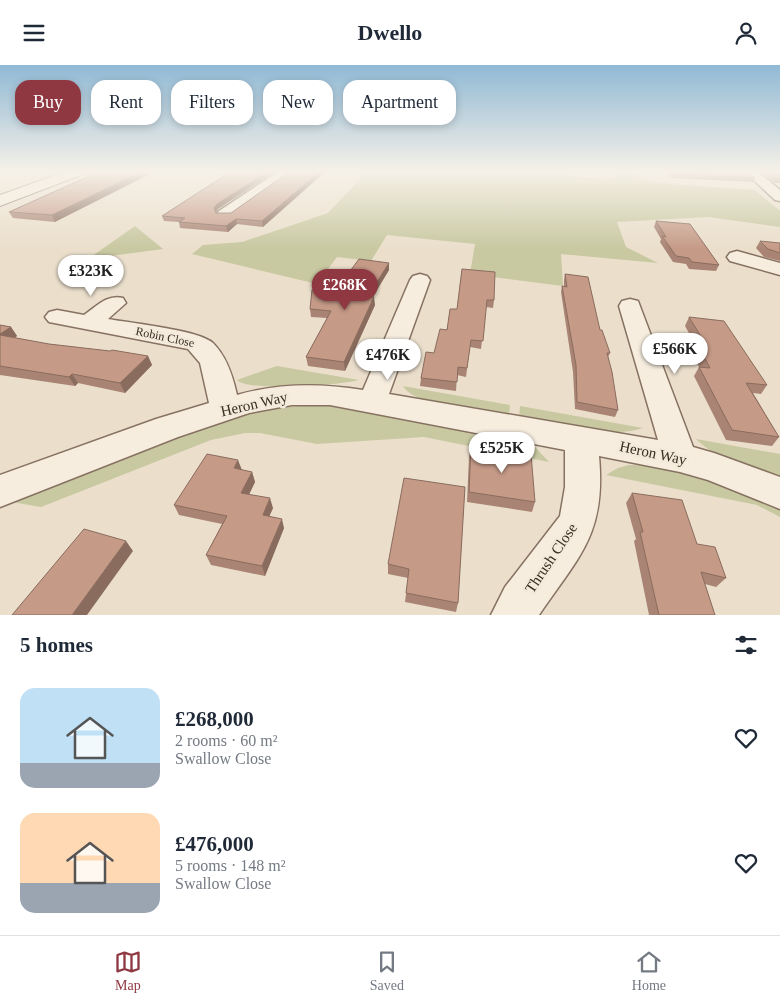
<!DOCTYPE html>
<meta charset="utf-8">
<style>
:root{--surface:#fff;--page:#f6f6f7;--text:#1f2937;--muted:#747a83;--line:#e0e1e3;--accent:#8f3842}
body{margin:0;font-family:"Times New Roman",serif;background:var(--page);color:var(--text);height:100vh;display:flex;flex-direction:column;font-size:19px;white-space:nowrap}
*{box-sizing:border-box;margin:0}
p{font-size:16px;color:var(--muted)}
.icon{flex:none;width:28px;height:28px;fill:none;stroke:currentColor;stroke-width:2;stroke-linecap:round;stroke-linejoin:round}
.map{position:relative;height:550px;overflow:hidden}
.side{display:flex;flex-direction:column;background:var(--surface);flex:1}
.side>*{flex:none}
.top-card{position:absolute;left:15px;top:15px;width:500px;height:45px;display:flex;gap:10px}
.price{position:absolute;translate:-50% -42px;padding:0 11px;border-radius:18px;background:#fff;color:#222;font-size:16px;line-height:32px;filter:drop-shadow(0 1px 2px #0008)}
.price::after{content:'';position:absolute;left:50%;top:30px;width:15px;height:11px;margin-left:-8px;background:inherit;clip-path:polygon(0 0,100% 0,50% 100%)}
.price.selected{background:var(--accent);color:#fff}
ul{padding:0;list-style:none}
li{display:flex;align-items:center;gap:15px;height:125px;padding:0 20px}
li span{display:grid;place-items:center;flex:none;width:140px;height:100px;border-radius:15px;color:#555}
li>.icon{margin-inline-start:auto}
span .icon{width:60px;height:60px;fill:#fffc;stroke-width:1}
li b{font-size:21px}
h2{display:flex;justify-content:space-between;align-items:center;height:60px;padding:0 20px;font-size:21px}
.chip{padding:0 18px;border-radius:15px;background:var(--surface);box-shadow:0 2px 8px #0003;font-size:18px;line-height:45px}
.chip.selected{background:var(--accent);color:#fff}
header{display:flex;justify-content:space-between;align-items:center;height:65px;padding:0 20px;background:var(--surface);font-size:22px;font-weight:700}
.tabs{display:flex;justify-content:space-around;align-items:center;height:70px;border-top:1px solid var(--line);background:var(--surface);font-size:14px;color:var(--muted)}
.tabs a{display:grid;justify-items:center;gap:2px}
.tabs .selected{color:var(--accent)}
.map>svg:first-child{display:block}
</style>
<header><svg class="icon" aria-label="menu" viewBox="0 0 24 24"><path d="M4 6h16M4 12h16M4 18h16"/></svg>Dwello<svg class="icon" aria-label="person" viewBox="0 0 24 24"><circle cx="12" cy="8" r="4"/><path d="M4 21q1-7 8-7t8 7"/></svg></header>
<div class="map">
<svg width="780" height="550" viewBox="0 0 780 550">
<rect width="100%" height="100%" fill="#ebdfcc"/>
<!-- green -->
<path fill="#c8c8a1" d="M461,107H506L608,114L626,109L658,118L755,125L780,146V162L708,152L617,157L626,182L658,198L561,189L563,221L470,209L475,179L387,170L371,196L337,192L317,219L192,189L203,180L242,177L328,148L365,109L404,111Z
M135,161L163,184L88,194Z
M277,301L359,315C341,320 247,327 237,315Z
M403,321L510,340L509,351C486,347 413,341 403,321Z
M318,339L341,341L522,377L535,382L549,397L424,372L317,379L260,368H245L211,375L41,442L6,436L220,356L261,345Z
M520,341L643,363C608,375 556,359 519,353Z
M696,374L780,389V414C751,403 718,396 696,374Z
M629,400C682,399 731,422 780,439V452L757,440L606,410L618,403Z"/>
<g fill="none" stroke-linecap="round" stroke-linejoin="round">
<!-- minor casing -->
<g stroke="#877262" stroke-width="3">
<path id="minor" d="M278,107H292L231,152H219L217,149L219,146Z
M745,107H758L780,125V136L775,135Z
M737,186L780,198V210L730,196L727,192L730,188Z
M420,209L427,211L430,215L389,329L658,375L619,241L622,236L630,234L638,236L693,382L714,388L780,412V444L708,415L680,407L599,391C606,469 580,490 539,550H491L505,522L560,451L565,422V385L330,340H292L249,348L178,372L0,442V410L156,354L209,338L200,298L188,284L49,257L45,252L49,247L57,245L84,250C97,241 107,229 123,233L126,238L108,254C130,258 199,265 213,278C227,292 233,312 237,330C279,318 320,318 363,325L410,215L413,211Z"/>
</g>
<!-- tertiary casing -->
<g stroke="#877262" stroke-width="2">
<path id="tertiary" d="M64,107H83L81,110L0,141V130Z"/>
</g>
<!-- minor -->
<use href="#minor" fill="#f6eddf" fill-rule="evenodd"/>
<!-- tertiary -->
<use href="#tertiary" fill="#f6eddf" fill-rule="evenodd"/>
</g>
<!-- wall -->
<path fill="#a98474" d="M98,107L55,157L13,153L9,147Z
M289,107L263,162L237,159L228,167L180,163L179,157L164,156L162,151L218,144L216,148H231Z
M666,107H749L755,113L753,117L672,113Z
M761,107H780V118H774Z
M656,156L719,200L716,206L689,204L686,199L673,197L660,177L661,174L654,162Z
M760,176L780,178V196L764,192L756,183Z
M389,198V205L373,232L375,240L345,306L308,301L306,292L327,253L311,252L310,244L336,228V225Z
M462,204L494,235L493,243L486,242L481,284L470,282L466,312L457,310L456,326L420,321L421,313L457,244Z
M565,209L600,265L610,288L608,292L618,345L615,352L575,344L573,307L561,227L562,221H564V215Z
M689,252L767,320L761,329L753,328L779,372L772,381L726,375L694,311L699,302L691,286L695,279L685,261Z
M0,260L11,262L17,271L15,273L49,279L148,291L152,300L125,328L78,318L75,321L0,310Z
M471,381L535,437L532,447L467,437L469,391Z
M242,405L252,407L255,417L249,429L273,443L269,451L284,463L265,511L211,500L206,490L222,459L179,450L174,440Z
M465,422L458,538L456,547L405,537L408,513L388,509V499Z
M632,428L697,479L726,513L716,522L705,519L715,550H649L634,476L636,474L626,438Z"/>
<!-- shaded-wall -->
<path fill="#8a6c5e" d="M141,107H154L55,157L52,150Z
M267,107H275L218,144L215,148L214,143L217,139Z
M319,107H325L263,162L262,156Z
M236,154L237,159L228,167L226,161Z
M389,198V205L368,239V231Z
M374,232L375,240L345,306L344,297Z
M11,262L17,271L0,282V269Z
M148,291L152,300L125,328L120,318Z
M72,309L78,318L75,321L69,312Z
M238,395L242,405L234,403Z
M252,407L255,417L245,438L241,428Z
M270,433L273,443L266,459L263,450Z
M282,454L284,463L265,511L262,501Z
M126,476L133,486L87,550H72Z"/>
<!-- building -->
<path fill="#c59a87" stroke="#8a6c5e" d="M98,107H141L52,150L9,147Z
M230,107H267L217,139L214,143L216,148H231L289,107H319L262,156L236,154L226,161L179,157L185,153L162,151Z
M671,107H749L755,113L673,109Z
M767,107H780V114H776Z
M656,156L690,159L719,200L692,197L689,193L676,191L662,171L666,172Z
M760,176L780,178V188L768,184Z
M359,194L389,198L368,231L374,232L344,297L306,292L331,246L310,244L312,225L340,228L341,226L336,225Z
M462,204L495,207L494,235H487L483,276L471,275L467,303L458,302L457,317L421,313L426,287L434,288L440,264L447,265L450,244H457Z
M565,209L588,212L600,265H602L610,288H607L612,307L618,345L577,337L576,300L562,221L567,222Z
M689,252L724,256L767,320L746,318L779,372L732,365L699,302L710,303L696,277L705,278Z
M0,260L11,262L0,269Z
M0,270L49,279L110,286L112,285L148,291L120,318L72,309L69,312L0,301Z
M471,381L531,389L535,437L469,427Z
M207,389L238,395L234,403L252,407L241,428L270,433L263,450L282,454L262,501L206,490L227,451L174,440Z
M404,413L465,422L458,538L406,528L409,504L388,499Z
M632,428L682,435L697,479L715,482L726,513L701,507L715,550H659L640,467H643Z
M84,464L126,476L72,550H12Z"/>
<!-- sky -->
<linearGradient id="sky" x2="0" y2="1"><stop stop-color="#90b9d5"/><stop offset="0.58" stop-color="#f6f1e8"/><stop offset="1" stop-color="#f6f1e8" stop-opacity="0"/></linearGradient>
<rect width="780" height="184" fill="url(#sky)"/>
<g text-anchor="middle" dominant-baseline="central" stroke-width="5" stroke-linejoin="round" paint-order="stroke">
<!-- street labels -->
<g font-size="12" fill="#392c23" stroke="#f3eadb">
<text transform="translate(165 272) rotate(12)">Robin Close</text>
</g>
<!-- near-street labels -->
<g font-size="15" fill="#392c23" stroke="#f3eadb">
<text transform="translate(254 339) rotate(-13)">Heron Way</text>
<text transform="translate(653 388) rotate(12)">Heron Way</text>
<text transform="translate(551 493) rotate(-56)">Thrush Close</text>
</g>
</g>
</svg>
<b class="price" style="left:91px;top:232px">£323K</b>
<b class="price selected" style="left:345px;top:246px">£268K</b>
<b class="price" style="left:675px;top:310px">£566K</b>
<b class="price" style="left:388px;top:316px">£476K</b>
<b class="price" style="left:502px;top:409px">£525K</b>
<div class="top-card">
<a class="chip selected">Buy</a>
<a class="chip">Rent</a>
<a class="chip">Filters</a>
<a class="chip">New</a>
<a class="chip">Apartment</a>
</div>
</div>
<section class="side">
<h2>5 homes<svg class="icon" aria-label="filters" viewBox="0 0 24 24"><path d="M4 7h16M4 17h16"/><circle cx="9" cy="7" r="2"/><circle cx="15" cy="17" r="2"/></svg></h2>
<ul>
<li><span style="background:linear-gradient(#bfe0f5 75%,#9aa5b1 0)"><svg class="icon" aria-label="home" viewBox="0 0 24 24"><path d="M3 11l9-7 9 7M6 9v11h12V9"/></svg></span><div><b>£268,000</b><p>2 rooms · 60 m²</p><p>Swallow Close</p></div><svg class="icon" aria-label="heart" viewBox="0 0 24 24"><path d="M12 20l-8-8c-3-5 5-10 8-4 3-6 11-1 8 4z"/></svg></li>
<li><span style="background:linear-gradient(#ffd9b3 70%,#9aa5b1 0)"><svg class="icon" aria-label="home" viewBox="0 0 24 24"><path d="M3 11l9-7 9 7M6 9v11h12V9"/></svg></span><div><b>£476,000</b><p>5 rooms · 148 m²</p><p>Swallow Close</p></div><svg class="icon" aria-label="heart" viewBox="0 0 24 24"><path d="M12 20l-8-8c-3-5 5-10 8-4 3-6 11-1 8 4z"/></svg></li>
</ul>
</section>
<nav class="tabs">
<a class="selected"><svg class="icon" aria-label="map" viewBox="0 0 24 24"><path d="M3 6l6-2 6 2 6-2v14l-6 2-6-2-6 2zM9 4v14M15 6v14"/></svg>Map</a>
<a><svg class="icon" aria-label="saved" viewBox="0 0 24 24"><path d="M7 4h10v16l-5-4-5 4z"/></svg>Saved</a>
<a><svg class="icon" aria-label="home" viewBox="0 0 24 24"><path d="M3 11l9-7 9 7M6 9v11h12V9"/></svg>Home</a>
</nav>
